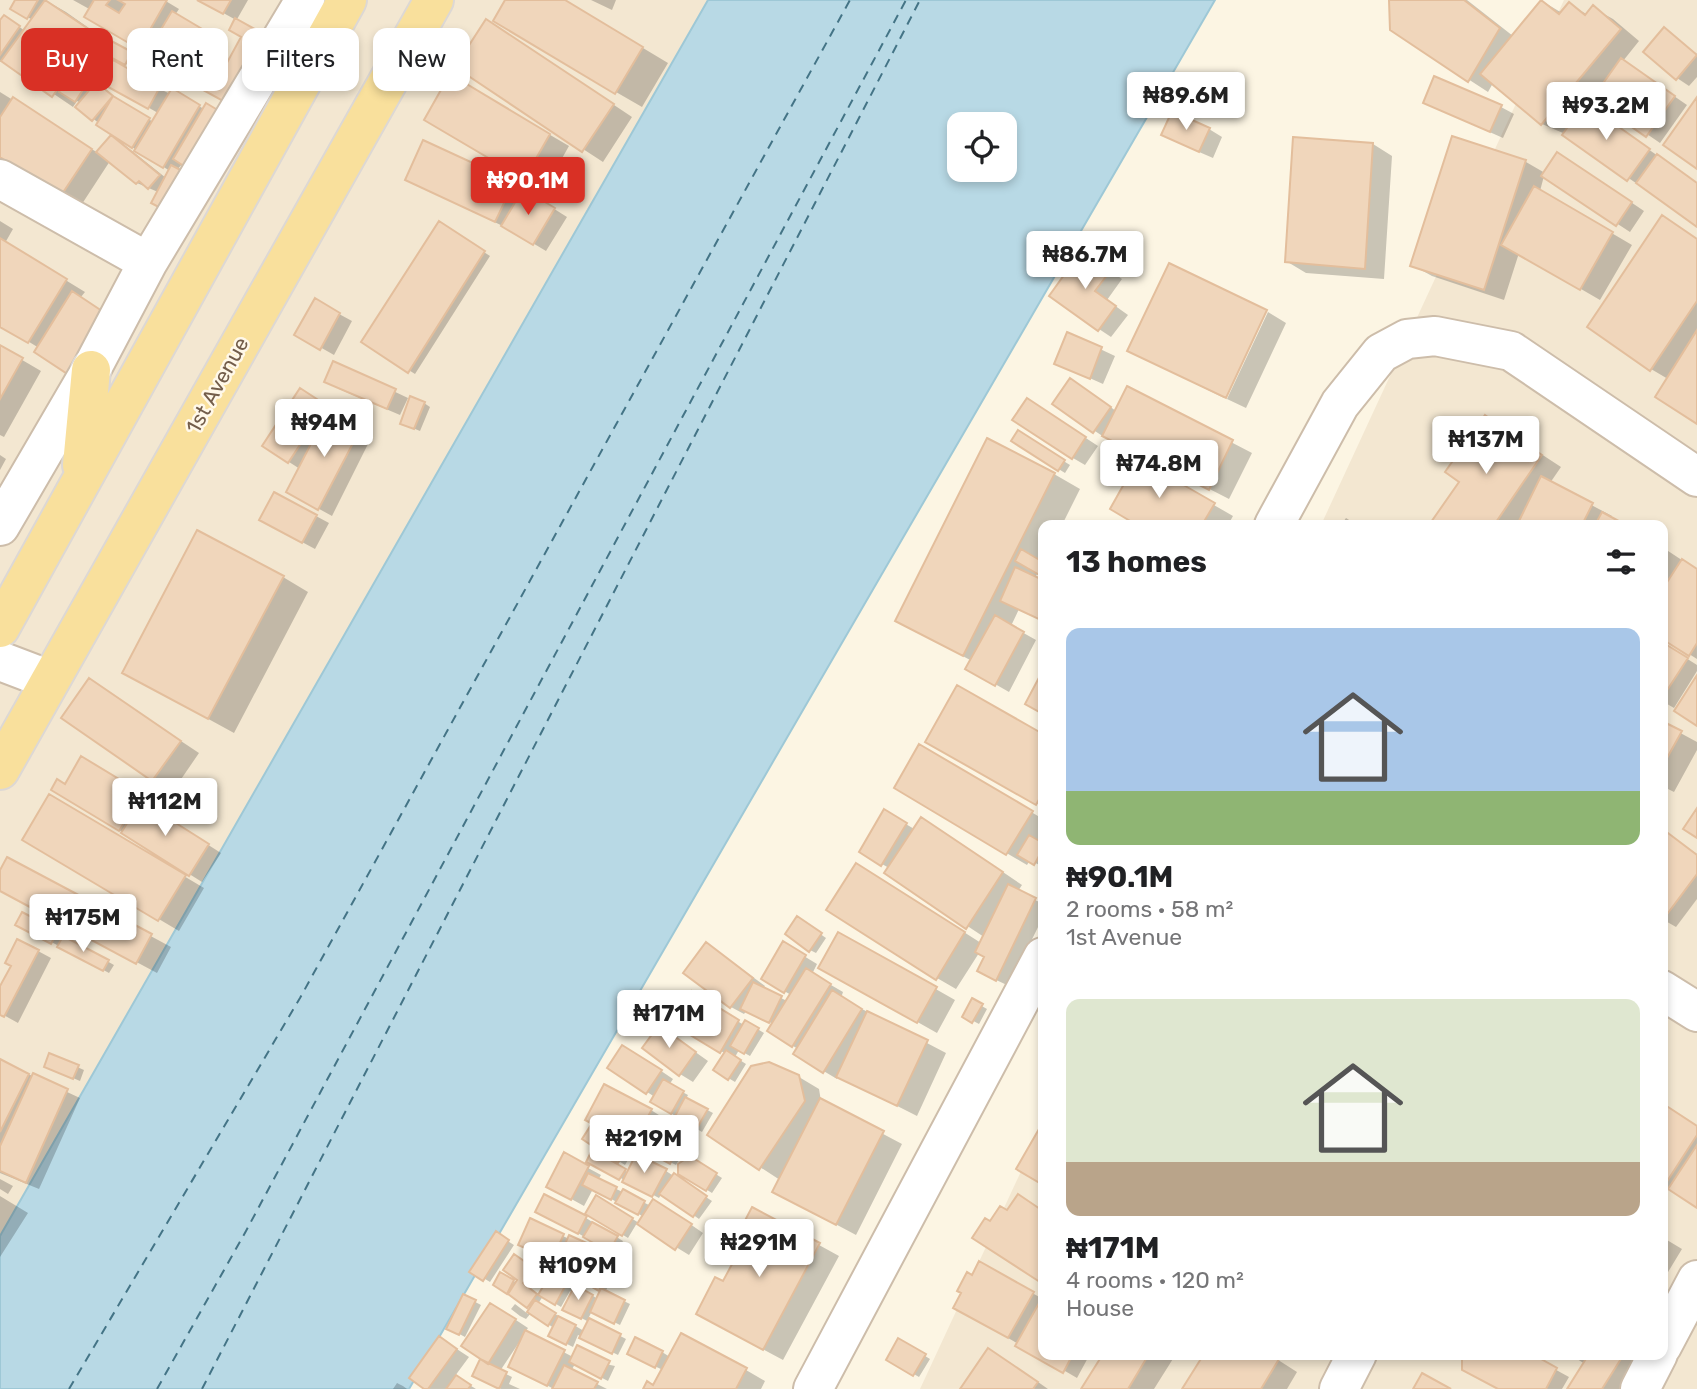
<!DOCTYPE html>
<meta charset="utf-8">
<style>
:root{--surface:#fff;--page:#f6f6f6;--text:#202124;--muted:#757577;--accent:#d93025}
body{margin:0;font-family:Rubik,sans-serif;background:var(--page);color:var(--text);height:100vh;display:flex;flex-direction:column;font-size:26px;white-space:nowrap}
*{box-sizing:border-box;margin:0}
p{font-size:23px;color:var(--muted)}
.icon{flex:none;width:38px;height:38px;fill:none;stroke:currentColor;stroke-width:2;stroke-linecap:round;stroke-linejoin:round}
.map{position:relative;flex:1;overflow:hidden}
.side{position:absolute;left:1038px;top:520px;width:630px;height:840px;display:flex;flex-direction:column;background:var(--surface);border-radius:14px;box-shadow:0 4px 10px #0003}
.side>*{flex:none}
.top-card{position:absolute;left:21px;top:28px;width:665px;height:63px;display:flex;gap:14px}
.fabs{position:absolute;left:947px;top:112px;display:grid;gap:14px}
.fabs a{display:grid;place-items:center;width:70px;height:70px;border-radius:14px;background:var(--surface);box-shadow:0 4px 10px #0003;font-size:35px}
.price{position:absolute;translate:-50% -60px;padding:0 16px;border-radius:7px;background:#fff;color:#222;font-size:23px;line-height:46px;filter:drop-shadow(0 2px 4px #0008)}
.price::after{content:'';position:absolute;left:50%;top:42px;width:21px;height:16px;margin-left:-10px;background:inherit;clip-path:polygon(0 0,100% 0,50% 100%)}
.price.active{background:var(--accent);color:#fff}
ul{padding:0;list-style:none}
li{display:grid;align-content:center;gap:14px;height:371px;padding:0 28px}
li span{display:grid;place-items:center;height:217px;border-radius:14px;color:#555}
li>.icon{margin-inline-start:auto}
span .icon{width:126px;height:126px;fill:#fffc;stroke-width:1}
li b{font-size:30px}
h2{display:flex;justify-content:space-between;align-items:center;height:84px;padding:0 28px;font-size:30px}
.tag{padding:0 24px;border-radius:14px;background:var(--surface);box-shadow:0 4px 10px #0003;font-size:24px;line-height:63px}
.tag.active{background:var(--accent);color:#fff}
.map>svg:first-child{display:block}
</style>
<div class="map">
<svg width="1697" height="1389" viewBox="0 0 1697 1389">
<rect width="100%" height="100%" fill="#fcf5e3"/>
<!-- residential -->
<path fill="#f3e7d1" d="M0,0H708L0,1236Z
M1564,0H1697V1389H920L1043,1124V1354H1662V525H1321Z"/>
<!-- water -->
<path fill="#b8d9e5" stroke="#9ec8d6" stroke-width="2" fill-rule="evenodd" d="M708,0H1215L409,1389H0V1236ZM959,124H1004V170H959Z"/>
<!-- shadow -->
<path fill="#0003" fill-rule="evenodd" d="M17,0H45L66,12L103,38L137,57L132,67L110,55L105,61L170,94L172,91L204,109L183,163L158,192L137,183L110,161L80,207L0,155V92L98,153L113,134L78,107L81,103L77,101L73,107L4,60L0,62V23L10,20L25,31L33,20L12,9ZM92,80L97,83L94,87L89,84ZM102,81L158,113L153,122L99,86ZM124,142L170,171L166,178L122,143Z
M73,0H164L179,9L175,15L220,42L206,66L223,75L243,36L231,29L236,20L200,0H248L236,21L281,46L246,111L183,77L148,55L149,53L87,16L91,10Z
M507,0H563L668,63L642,107L616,92Z
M591,0H616L612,10Z
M1392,0H1467L1513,36L1542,1L1562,13L1569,4L1588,15L1593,8L1613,19L1639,41L1623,61L1687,105L1660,143L1593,97L1586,106L1697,183V225L1563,133L1542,124L1493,83L1488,92L1391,29L1389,2Z
M1664,30L1697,54V77L1689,86L1677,78Z
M506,33L632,117L603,162L457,67Z
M451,77L569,146L543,192L508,172L510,169Z
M1501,107L1514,114L1503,138L1438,109Z
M1209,129L1222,137L1213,158L1176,142Z
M1453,138L1526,162L1545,173L1570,161L1644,211L1630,232L1544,176L1540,191L1632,245L1600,300L1519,253L1504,300L1432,276L1412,265Z
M1373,144L1392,156L1384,279L1306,273L1286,261Z
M407,180L513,183L567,217L546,251L511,230Z
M0,221L13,229L5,243L85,292L39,348L0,324Z
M439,223L490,256L415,374L364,342Z
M1682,229L1697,239V422L1668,379L1651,369Z
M1083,252L1122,279L1107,300L1128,315L1111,337L1099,329Z
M315,301L352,321L334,355L297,334Z
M1265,311L1224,398L1130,351Z
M1268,312L1286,323L1246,408L1227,399Z
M1068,334L1115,356L1103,384L1056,363Z
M0,347L41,371L4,437L0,435Z
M334,363L408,398L400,415L339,389Z
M1084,388L1116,411L1127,388L1252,453L1229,499L1108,437L1107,439L1054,404Z
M313,398L373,434L332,516L301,499L300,469L264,446Z
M424,403L430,407L420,431L408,426Z
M1040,408L1098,446L1085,465L1073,458Z
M1485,417L1561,467L1550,483L1612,516L1610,519L1622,525H1431L1461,482Z
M1018,433L1070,465L1065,473L1013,441Z
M0,455L6,459L0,470Z
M1139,462L1233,516L1228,525H1141Z
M1054,474L1080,489L1062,525H1043V575L1038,572L1035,578L1043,582V620L1019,609L1011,626L1036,640L1009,692L967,668L972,661L897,621Z
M316,516L329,523L315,549L274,527Z
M1346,518L1357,525H1341Z
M1662,547L1697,570V659L1662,637Z
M283,577L308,592L234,733L150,687Z
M1662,643L1697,665V671L1674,708L1662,701Z
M89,680L199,753L173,791L63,717Z
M1662,723L1697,742V750L1674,792L1662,786Z
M1043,736V807L928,741Z
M920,746L1043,819L1041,866L1030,860L1027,865L896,788Z
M82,758L154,801L150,808L221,853L202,882L54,789L65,786Z
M49,796L204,888L179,931L24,839Z
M885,812L916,830L921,819L941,830L1022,885L1018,891L1043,904V917L1009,986L992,978L986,957L979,953L956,989L937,978L876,876L981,943L984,937L886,872L889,868L861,852Z
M1664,832L1697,854V899L1676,927L1662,919Z
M8,859L171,947L157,973L0,889V874Z
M23,914L114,965L109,973L18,924Z
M803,922L826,938L816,953L810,950Z
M839,934L955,1000L937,1033L820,967Z
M784,944L817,964L812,974L843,992L841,998L946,1053L917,1116L838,1076L837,1079L795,1054L798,1049L769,1031L773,1024L747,1010L744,1014L731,1007L686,973L719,952L765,986L763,989L787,1001L791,995L764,979Z
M38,951L51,958L18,1023L0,1013V986L13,966Z
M692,994L744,1025L746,1022L764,1033L750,1056L739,1050L735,1057L746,1064L735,1082L715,1070L726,1054L674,1023Z
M973,1001L987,1009L979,1024L964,1016Z
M660,1027L708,1061L693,1082L680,1074Z
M636,1054L673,1079L669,1085L688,1095L686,1099L713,1113L702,1132L652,1102L655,1097L647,1092Z
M50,1055L84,1070L80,1081L52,1069Z
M0,1061L80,1098L39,1189L0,1173Z
M799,1077L819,1089L821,1101L902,1144L856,1235L794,1202L780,1180L709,1134Z
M1662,1104L1697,1126V1206L1662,1183Z
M651,1110L692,1136L676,1165L600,1127Z
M591,1127L632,1153L625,1165L584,1139Z
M593,1153L629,1173L666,1171L712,1201L699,1219L662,1193L659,1198L588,1161Z
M564,1155L601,1175L598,1180L651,1206L667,1208L703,1233L689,1255L637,1223L628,1238L587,1213L597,1197L639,1223L644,1217L593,1189L584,1206L548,1186Z
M690,1158L722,1178L712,1193L680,1173Z
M0,1179L13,1186L8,1194L0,1189Z
M0,1196L28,1213L0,1257Z
M537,1211L586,1218L623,1241L616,1254Z
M496,1234L514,1245L490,1282L472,1271Z
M563,1236L613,1261L608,1274L587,1264L585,1269L610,1283L605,1292L630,1304L620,1325L592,1311L588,1319L626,1339L618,1355L578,1335L573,1347L551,1336L554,1328L531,1313L526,1319L520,1316L511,1309L515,1304L528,1314L532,1308L495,1285L501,1274L517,1283L520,1260L538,1273L528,1288L540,1297L553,1272L598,1299L602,1291L557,1266L558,1262L526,1247ZM570,1291L573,1293L564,1309L589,1322L584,1331L538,1304L543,1296L561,1307Z
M1662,1237L1682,1249L1662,1282Z
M819,1245L839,1256L783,1360L718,1325L724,1284L739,1255Z
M980,1264L1043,1299V1354H1090L1077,1378L955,1307Z
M464,1296L481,1305L465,1337L448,1328Z
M504,1312L528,1328L525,1332L573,1357L615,1366L608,1381L575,1364L571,1371L607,1389H554L523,1373L518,1344L500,1371L512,1377L509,1384L520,1389H501L474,1375Z
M440,1338L469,1357L455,1376L476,1389H427Z
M899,1340L930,1359L919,1377L888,1359Z
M662,1352L670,1357L746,1370L765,1381L761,1389H645L654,1387L663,1370L635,1357Z
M1105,1354H1176L1154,1389H1083Z
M1269,1354L1297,1372L1287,1389H1184Z
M1463,1354H1536L1539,1356L1538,1360L1569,1377L1562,1389H1501Z
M1569,1354H1641L1620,1389H1569L1585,1364Z
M1008,1361L1048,1389H962Z
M397,1383L403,1386L407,1389H393Z"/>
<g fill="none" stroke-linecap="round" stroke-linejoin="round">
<!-- ferry -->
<path stroke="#447486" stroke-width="2" stroke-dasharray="9 7" stroke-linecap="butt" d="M69,1389L300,998L850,0
M157,1389L246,1231L906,0
M202,1389L920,0"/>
</g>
<!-- building -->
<path fill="#f0d6bb" stroke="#e3be9c" stroke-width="2" d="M15,0H38L27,19L10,9Z
M45,0L96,34L52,97L1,61Z
M94,0H110L106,5L119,13L125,4L118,0H167L139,49L84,17Z
M197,0H231L223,14Z
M505,0H565L643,47L615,94L493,21Z
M1389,0H1464L1500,28L1468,82L1390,30Z
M1541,0L1559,14L1569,2L1585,15L1593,5L1621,29L1541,125L1480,74Z
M172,11L209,33L182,78L145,56Z
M4,15L20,26L0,55V20Z
M235,18L269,37L232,106L185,80L196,58L222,72L241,37L229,30Z
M486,19L614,104L582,152L455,67Z
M1664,27L1697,55L1676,80L1643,52Z
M102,36L132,52L125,65L95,49Z
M92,51L108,61L93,82L78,72Z
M1621,58L1675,96L1646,137L1592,99Z
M113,60L160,87L148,109L101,83Z
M72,72L88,82L75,102L59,92Z
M450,74L550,134L522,183L506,173L507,169L424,120Z
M1434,76L1502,105L1490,132L1423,103Z
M96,82L113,96L92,121L75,107Z
M172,88L200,105L163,168L134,151Z
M113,96L150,118L132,148L96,125Z
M13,97L92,149L60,197L0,157V117Z
M1697,97V169L1663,145Z
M206,103L226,115L193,172L173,159Z
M1585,103L1650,149L1627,181L1562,135Z
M1172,111L1210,128L1199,152L1161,135Z
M111,135L160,175L148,189L139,181L136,184L96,152Z
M1452,136L1526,160L1484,290L1410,266Z
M1293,137L1373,143L1365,269L1285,262Z
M423,140L514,182L495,222L405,180Z
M1557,152L1632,202L1616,226L1541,176Z
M1657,154L1697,183V227L1636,183Z
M171,165L192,176L172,214L151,203Z
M1534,186L1613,232L1580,290L1501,245Z
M523,189L555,208L533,245L501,226Z
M1662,215L1697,239V301L1650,371L1587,327Z
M439,221L485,251L408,373L361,342Z
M0,238L67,279L28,343L0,327Z
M1082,250L1111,270L1095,291L1116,306L1098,331L1049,296Z
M1169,263L1267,310L1226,398L1127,351Z
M72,291L108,315L69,375L34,352Z
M315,298L340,313L320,350L294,335Z
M1697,330V424L1655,397Z
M1067,332L1102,347L1090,379L1054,364Z
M0,345L23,358L0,399Z
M333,361L396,389L387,409L324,382Z
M1070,378L1111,407L1093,433L1052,404Z
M1127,386L1233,440L1209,490L1102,436Z
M300,388L326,405L288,463L262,446Z
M410,396L425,402L414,429L400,424Z
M1027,398L1086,437L1072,459L1012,420Z
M329,409L362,426L318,510L286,492Z
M1485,415L1542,455L1494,525H1429L1459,482L1445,472Z
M1018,430L1065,460L1058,471L1011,441Z
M987,438L1055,473L963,656L895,621Z
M1138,459L1215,503L1202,525H1137L1110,509Z
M1541,476L1593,503L1582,525H1517Z
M274,492L317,515L302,543L259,520Z
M1602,512L1626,525H1595Z
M197,530L284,576L208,719L122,673Z
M1021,549L1043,562V577L1015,561Z
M1682,559L1697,569V643L1689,656L1662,639V590Z
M1015,567L1043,580V621L1000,601Z
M995,615L1024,632L995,686L965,669Z
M1662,642L1688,658L1662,698Z
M1043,670V714L1025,704Z
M1697,675V726L1674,711Z
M89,678L181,741L152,781L61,718Z
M957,685L1043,734V792L1036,805L925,742Z
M1662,721L1682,731L1662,767Z
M919,744L1033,811L1006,855L894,788Z
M81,756L142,793L119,831L51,790L57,779L65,784Z
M49,794L186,875L158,921L22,840Z
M141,801L209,844L189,876L121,833Z
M1697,808V838L1683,829Z
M884,809L907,823L881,866L859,852Z
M921,817L1003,872L966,929L884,873Z
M1664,830L1697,855V874L1662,921Z
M1029,835L1043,843V849L1034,865L1017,855Z
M7,857L152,934L136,964L0,891V870Z
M856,863L965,932L936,980L826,910Z
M1008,884L1036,898L996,981L977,971L984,957L975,952Z
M22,912L58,931L51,944L15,925Z
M797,916L822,933L809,952L785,934Z
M838,932L937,987L917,1023L818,968Z
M63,936L109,960L103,971L57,947Z
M17,939L39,950L4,1017L0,1015V986L11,966L5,963Z
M783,941L806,955L784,993L761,979Z
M706,942L753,978L730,1008L683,973Z
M806,968L831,984L792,1047L767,1031Z
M753,982L782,996L769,1023L740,1009Z
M832,990L862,1009L823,1073L793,1054Z
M692,991L739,1020L720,1053L672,1024Z
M972,998L983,1004L972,1023L962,1017Z
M867,1011L928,1040L897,1106L836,1077Z
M745,1020L759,1028L744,1054L730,1046Z
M659,1025L696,1052L679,1076L642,1048Z
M622,1045L662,1070L646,1094L607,1068Z
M726,1050L741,1060L728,1080L713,1070Z
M49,1053L79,1065L73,1079L44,1067Z
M0,1059L29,1074L0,1132Z
M769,1062L799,1075L805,1101L759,1170L707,1135L751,1066Z
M33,1073L68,1089L26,1183L0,1171V1146Z
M663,1079L684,1091L671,1114L650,1102Z
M604,1084L652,1109L633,1145L585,1120Z
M685,1097L708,1109L696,1130L674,1118Z
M820,1098L884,1131L836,1225L772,1192Z
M1662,1103L1697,1126V1135L1664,1186Z
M661,1117L687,1131L670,1164L644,1150Z
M1043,1122V1185L1016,1169Z
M591,1125L627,1148L618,1163L582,1139Z
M1697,1145V1208L1668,1189Z
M592,1150L626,1169L619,1180L586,1162Z
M564,1152L589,1166L571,1200L546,1187Z
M636,1154L667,1169L652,1197L622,1182Z
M690,1156L717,1173L706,1191L678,1174V1164Z
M588,1173L617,1187L611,1200L582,1185Z
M674,1173L707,1196L693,1217L659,1194Z
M623,1189L645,1201L638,1215L615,1203Z
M544,1194L587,1216L578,1234L535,1212Z
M1018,1194L1043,1211V1284L972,1238L985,1218L990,1221L1000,1206L1007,1210Z
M596,1195L633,1218L622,1236L585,1214Z
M653,1199L692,1224L675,1250L637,1224Z
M752,1207L820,1243L763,1350L696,1314L715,1277L723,1281L737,1255L729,1251Z
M530,1218L564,1234L552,1260L518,1245Z
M592,1222L618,1236L609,1252L583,1237Z
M496,1231L509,1240L483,1281L469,1272Z
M569,1235L589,1244L574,1276L555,1266Z
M593,1249L608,1257L601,1272L586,1265Z
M514,1254L534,1268L523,1283L537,1294L527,1308L508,1294L517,1280L503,1270Z
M979,1261L1034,1292L1008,1338L953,1308L961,1293L957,1291L967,1272L972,1275Z
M581,1265L605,1278L599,1291L575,1277Z
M553,1270L569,1279L555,1305L538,1295Z
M500,1272L514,1280L507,1294L493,1285Z
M575,1285L593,1295L581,1319L562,1310Z
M601,1288L625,1300L614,1324L590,1312Z
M463,1294L476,1300L459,1335L446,1329Z
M1043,1296V1354H1073L1063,1373L1015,1346Z
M535,1300L556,1313L548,1326L527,1312Z
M490,1303L516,1319L488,1364L461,1346Z
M558,1316L576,1325L566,1345L548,1336Z
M589,1318L621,1334L612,1354L579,1338Z
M525,1330L565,1350L547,1386L508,1367Z
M681,1333L747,1368L736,1389H643L647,1381L653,1385Z
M439,1336L457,1349L428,1389H424L409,1378Z
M635,1337L663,1351L655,1368L627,1354Z
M898,1338L926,1354L913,1376L886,1360Z
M577,1345L610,1361L601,1379L569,1362Z
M988,1348L1038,1382L1033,1389H960Z
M1103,1354H1149L1128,1389H1081Z
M1204,1354H1271L1279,1359L1261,1389H1182Z
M1462,1354H1532L1557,1368L1546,1389H1498L1462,1370Z
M1589,1354H1624L1602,1389H1567Z
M480,1359L507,1372L499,1389L472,1376Z
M564,1365L598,1382L594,1389H552Z
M1422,1373L1451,1389H1413Z
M456,1375L471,1385L468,1389H446Z"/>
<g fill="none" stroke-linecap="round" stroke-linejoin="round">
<!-- minor casing -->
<g stroke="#cdbdaa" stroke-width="42">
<path id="minor" d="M0,179L148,262
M1274,525L1340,404L1381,353L1407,339L1435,336L1511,351L1697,477
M0,526L91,370L148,262L305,0
M0,661L50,680
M1662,990L1697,1012
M1662,1346L1697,1280
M813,1389L1043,957
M1339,1389L1357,1354
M1640,1389L1658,1354"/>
</g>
<!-- major casing -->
<g stroke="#ddd8d4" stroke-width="42">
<path id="major" d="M82,465L91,370
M0,628L347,0
M0,770L434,0"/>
</g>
<!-- minor -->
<use href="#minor" stroke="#fff" stroke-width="38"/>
<!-- major -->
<use href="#major" stroke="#f9e09c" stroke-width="38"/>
</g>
<g text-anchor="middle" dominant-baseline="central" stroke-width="5" stroke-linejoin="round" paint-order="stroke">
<!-- street labels -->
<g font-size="21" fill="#735d4a" stroke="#fff8e9">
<text transform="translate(217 385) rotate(-61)">1st Avenue</text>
</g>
</g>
</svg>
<div class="fabs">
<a><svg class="icon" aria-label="locate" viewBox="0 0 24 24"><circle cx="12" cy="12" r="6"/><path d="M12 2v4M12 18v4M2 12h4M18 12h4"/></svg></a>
</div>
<b class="price" style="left:1186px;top:132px">₦89.6M</b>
<b class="price" style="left:1606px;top:142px">₦93.2M</b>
<b class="price active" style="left:528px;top:217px">₦90.1M</b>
<b class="price" style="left:1085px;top:291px">₦86.7M</b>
<b class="price" style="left:324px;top:459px">₦94M</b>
<b class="price" style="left:1486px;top:476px">₦137M</b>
<b class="price" style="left:1159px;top:500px">₦74.8M</b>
<b class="price" style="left:165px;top:838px">₦112M</b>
<b class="price" style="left:83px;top:954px">₦175M</b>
<b class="price" style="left:669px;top:1050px">₦171M</b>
<b class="price" style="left:644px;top:1175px">₦219M</b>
<b class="price" style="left:759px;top:1279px">₦291M</b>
<b class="price" style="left:578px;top:1302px">₦109M</b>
<div class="top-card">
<a class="tag active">Buy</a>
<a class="tag">Rent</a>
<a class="tag">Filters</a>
<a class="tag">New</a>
</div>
<section class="side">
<h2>13 homes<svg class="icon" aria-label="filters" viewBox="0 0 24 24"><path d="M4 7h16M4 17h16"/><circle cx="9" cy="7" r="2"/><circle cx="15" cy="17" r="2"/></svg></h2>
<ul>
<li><span style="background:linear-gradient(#a9c7e8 75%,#8fb573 0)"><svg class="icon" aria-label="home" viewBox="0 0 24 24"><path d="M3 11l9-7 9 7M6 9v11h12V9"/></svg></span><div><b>₦90.1M</b><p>2 rooms · 58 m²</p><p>1st Avenue</p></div></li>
<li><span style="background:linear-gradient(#dfe7d0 75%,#b9a48a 0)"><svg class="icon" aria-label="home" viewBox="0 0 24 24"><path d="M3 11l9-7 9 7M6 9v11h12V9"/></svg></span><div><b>₦171M</b><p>4 rooms · 120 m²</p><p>House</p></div></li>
</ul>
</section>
</div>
